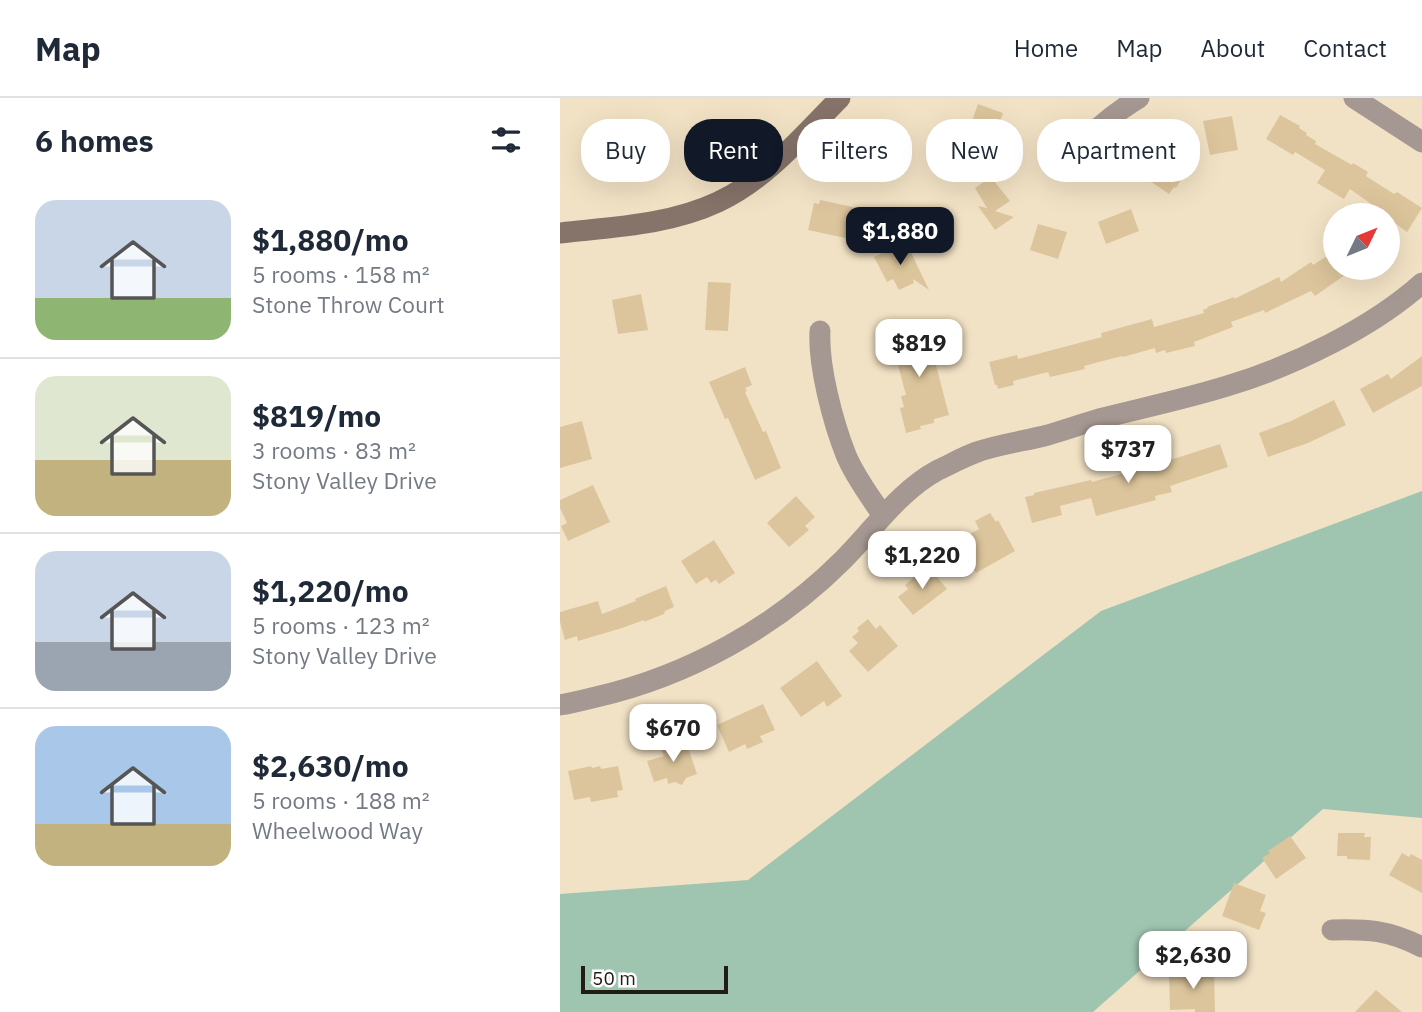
<!DOCTYPE html>
<meta charset="utf-8">
<style>
:root{--surface:#fff;--page:#f2f2f3;--text:#1f2937;--muted:#747a83;--line:#e0e1e3;--accent:#111827}
body{margin:0;font-family:"IBM Plex Sans",sans-serif;background:var(--page);color:var(--text);height:100vh;display:flex;flex-direction:column;font-size:26px;white-space:nowrap}
*{box-sizing:border-box;margin:0}
p{font-size:23px;color:var(--muted)}
.icon{flex:none;width:38px;height:38px;fill:none;stroke:currentColor;stroke-width:2;stroke-linecap:round;stroke-linejoin:round}
.map{position:relative;flex:1;overflow:hidden}
.drawer{display:flex;flex-direction:column;background:var(--surface);width:560px}
.drawer>*{flex:none}
.banner{position:absolute;left:21px;top:21px;width:665px;height:63px;display:flex;gap:14px}
.needle{width:46px;rotate:47deg}
.controls{position:absolute;left:763px;top:105px;display:grid;gap:14px}
.controls a{display:grid;place-items:center;width:77px;height:77px;border-radius:50%;background:var(--surface);box-shadow:0 7px 28px #0002;font-size:35px}
.scale{position:absolute;left:21px;bottom:18px;width:147px;box-sizing:border-box;padding-left:7px;border:4px solid #221d12;border-top:0;font-size:19px;line-height:24px;white-space:nowrap;color:#221d12;-webkit-text-stroke:5px #fff;paint-order:stroke}
.price{position:absolute;translate:-50% -60px;padding:0 16px;border-radius:14px;background:#fff;color:#222;font-size:23px;line-height:46px;filter:drop-shadow(0 2px 4px #0008)}
.price::after{content:'';position:absolute;left:50%;top:42px;width:21px;height:16px;margin-left:-10px;background:inherit;clip-path:polygon(0 0,100% 0,50% 100%)}
.price.active{background:var(--accent);color:#fff}
ul{padding:0;list-style:none}
li{display:flex;align-items:center;gap:21px;height:175px;padding:0 35px}
li+li{border-top:2px solid var(--line)}
li span{display:grid;place-items:center;flex:none;width:196px;height:140px;border-radius:21px;color:#555}
li>.icon{margin-inline-start:auto}
span .icon{width:84px;height:84px;fill:#fffc;stroke-width:1}
li b{font-size:30px}
h2{display:flex;justify-content:space-between;align-items:center;height:84px;padding:0 35px;font-size:30px}
.chip{padding:0 24px;border-radius:28px;background:var(--surface);box-shadow:0 7px 28px #0002;font-size:24px;line-height:63px}
.chip.active{background:var(--accent);color:#fff}
header{display:flex;align-items:center;gap:42px;box-sizing:border-box;height:98px;padding:0 35px;background:var(--surface);border-bottom:2px solid var(--line)}
header strong{font-size:33px}
nav{display:flex;gap:38px;margin-inline-start:auto;font-size:24px}
main{display:flex;flex:1;min-height:0}
.map>svg:first-child{display:block}
</style>
<header>
<strong>Map</strong>
<nav><a>Home</a><a>Map</a><a>About</a><a>Contact</a></nav>
</header>
<main>
<section class="drawer">
<h2>6 homes<svg class="icon" aria-label="filters" viewBox="0 0 24 24"><path d="M4 7h16M4 17h16"/><circle cx="9" cy="7" r="2"/><circle cx="15" cy="17" r="2"/></svg></h2>
<ul>
<li><span style="background:linear-gradient(#c9d6e8 70%,#8fb573 0)"><svg class="icon" aria-label="home" viewBox="0 0 24 24"><path d="M3 11l9-7 9 7M6 9v11h12V9"/></svg></span><div><b>$1,880/mo</b><p>5 rooms · 158 m²</p><p>Stone Throw Court</p></div></li>
<li><span style="background:linear-gradient(#dfe7d0 60%,#c2b280 0)"><svg class="icon" aria-label="home" viewBox="0 0 24 24"><path d="M3 11l9-7 9 7M6 9v11h12V9"/></svg></span><div><b>$819/mo</b><p>3 rooms · 83 m²</p><p>Stony Valley Drive</p></div></li>
<li><span style="background:linear-gradient(#c9d6e8 65%,#9aa5b1 0)"><svg class="icon" aria-label="home" viewBox="0 0 24 24"><path d="M3 11l9-7 9 7M6 9v11h12V9"/></svg></span><div><b>$1,220/mo</b><p>5 rooms · 123 m²</p><p>Stony Valley Drive</p></div></li>
<li><span style="background:linear-gradient(#a9c7e8 70%,#c2b280 0)"><svg class="icon" aria-label="home" viewBox="0 0 24 24"><path d="M3 11l9-7 9 7M6 9v11h12V9"/></svg></span><div><b>$2,630/mo</b><p>5 rooms · 188 m²</p><p>Wheelwood Way</p></div></li>
</ul>
</section>
<div class="map">
<svg width="862" height="914" viewBox="0 0 862 914">
<rect width="100%" height="100%" fill="#f2e2c5"/>
<!-- green -->
<path fill="#9fc5b1" d="M862,393V720L763,711L533,914H0V796L188,782L541,513Z"/>
<!-- building -->
<path fill="#dcc59c" d="M418,6L443,15L432,46L407,37Z
M720,17L740,28L739,30L747,35L746,37L756,43L755,46L792,67L793,65L808,74L806,78L834,96L837,94L862,110L847,134L828,120V117H823L824,115L790,91L784,101L757,85L765,72L735,54L733,57L706,41Z
M672,18L678,52L650,57L643,23Z
M602,56L627,71L616,90L614,89L609,96L587,81Z
M431,79L450,103L435,113L454,119L435,132L418,108L427,110L415,90Z
M260,102L302,111L295,142L248,132L254,105L259,106Z
M571,111L579,133L546,146L538,124Z
M478,126L507,134L498,161L470,152Z
M346,144L369,192L353,181L354,185L339,192L333,181L327,184L314,159Z
M775,157V170H795L755,198L751,193L705,215L704,212L671,224L673,229L634,244L635,248L606,255L605,252L596,255L595,250L563,259L562,258L524,268L525,271L490,279L488,274L453,283L454,287L438,291L437,287H435L429,264L457,257L458,261L542,239L541,235L592,221L594,229L644,215L643,212L648,210L647,209L674,199V201L719,179L721,184L751,164L753,167L767,158L769,161Z
M148,184L171,185L168,233L145,232Z
M81,196L88,232L58,236L52,202Z
M365,225L389,317L374,321V325L360,328L361,331L346,335L340,310L344,309L341,298L346,297L335,256L339,255L336,241L341,240L339,232Z
M862,258V288L813,315L800,291L828,276L831,281Z
M185,269L192,287L185,290L187,293L185,294L203,334L206,333L221,370L195,382L168,320L165,321L149,284Z
M774,302L786,327L748,345L708,359L699,335L731,323Z
M22,323L32,361L0,370V329Z
M660,346L668,369L610,388L612,394L595,398L596,402L536,418L531,400L500,408L502,417L472,425L465,399L474,397V395L531,382L532,384L576,372L575,369L603,362L604,364Z
M33,387L50,424L8,443L1,428L7,425L0,410V402Z
M236,398L255,419L245,428L249,432L229,449L207,425Z
M430,415L436,424L438,422L455,453L416,475L400,447L406,444L404,439L419,431L415,423Z
M154,442L175,475L159,486L156,482L151,485L147,479L136,486L121,463Z
M368,468L387,491L353,517L338,499L348,491L345,487Z
M106,488L114,509L105,513L104,516L84,524V522L62,530L18,543L17,538L5,542L0,524V514L38,503L42,516L76,503L75,501Z
M308,521L316,531L320,527L338,548L308,574L289,553L298,545L292,539L299,533L297,530Z
M257,563L282,598L267,609L264,603L241,619L220,590Z
M203,606L215,632L200,638L203,644L187,651L185,646L169,654L157,627Z
M125,641L137,676L126,680L122,687L115,684L108,686L107,680L94,684L87,663L104,658L100,649Z
M31,668L32,670L40,668L41,671L58,668L63,692L57,693L58,699L31,704L30,699L14,702L8,673Z
M778,735H805L804,739H811L810,762L787,761V758H777Z
M730,738L746,760L716,781L702,760L710,755L708,753Z
M842,755L849,759L851,756L862,762V795L829,777Z
M674,785L706,797L700,813L706,815L699,832L662,818Z
M654,873L655,914H635V911L610,912L609,875Z
M816,892L842,914H795Z"/>
<g fill="none" stroke-linecap="round" stroke-linejoin="round">
<!-- street -->
<path stroke="#a59791" stroke-width="21" d="M794,0L862,44
M510,57C531,35 552,16 579,0
M260,233C258,268 273,324 286,357C295,379 310,398 323,418
M0,607C12,605 24,602 36,599C128,578 216,529 283,462C313,432 339,393 378,372C391,366 403,359 417,354C440,346 465,343 488,337C505,332 522,326 539,321C582,310 625,301 667,288C731,269 812,230 862,185
M772,832C809,831 828,832 862,849"/>
<!-- secondary -->
<path stroke="#86736a" stroke-width="21" d="M0,135C53,129 109,127 158,104C206,82 243,37 280,0"/>
</g>
</svg>
<div class="controls">
<a><svg class="needle" viewBox="-14 -14 28 28"><path d="M0-13l5 13h-10z" fill="#e53935"/><path d="M0 13l5-13h-10z" fill="#747a83"/></svg></a>
</div>
<div class="scale">50 m</div>
<b class="price active" style="left:340px;top:169px">$1,880</b>
<b class="price" style="left:359px;top:281px">$819</b>
<b class="price" style="left:568px;top:387px">$737</b>
<b class="price" style="left:362px;top:493px">$1,220</b>
<b class="price" style="left:113px;top:666px">$670</b>
<b class="price" style="left:633px;top:893px">$2,630</b>
<div class="banner">
<a class="chip">Buy</a>
<a class="chip active">Rent</a>
<a class="chip">Filters</a>
<a class="chip">New</a>
<a class="chip">Apartment</a>
</div>
</div>
</main>
